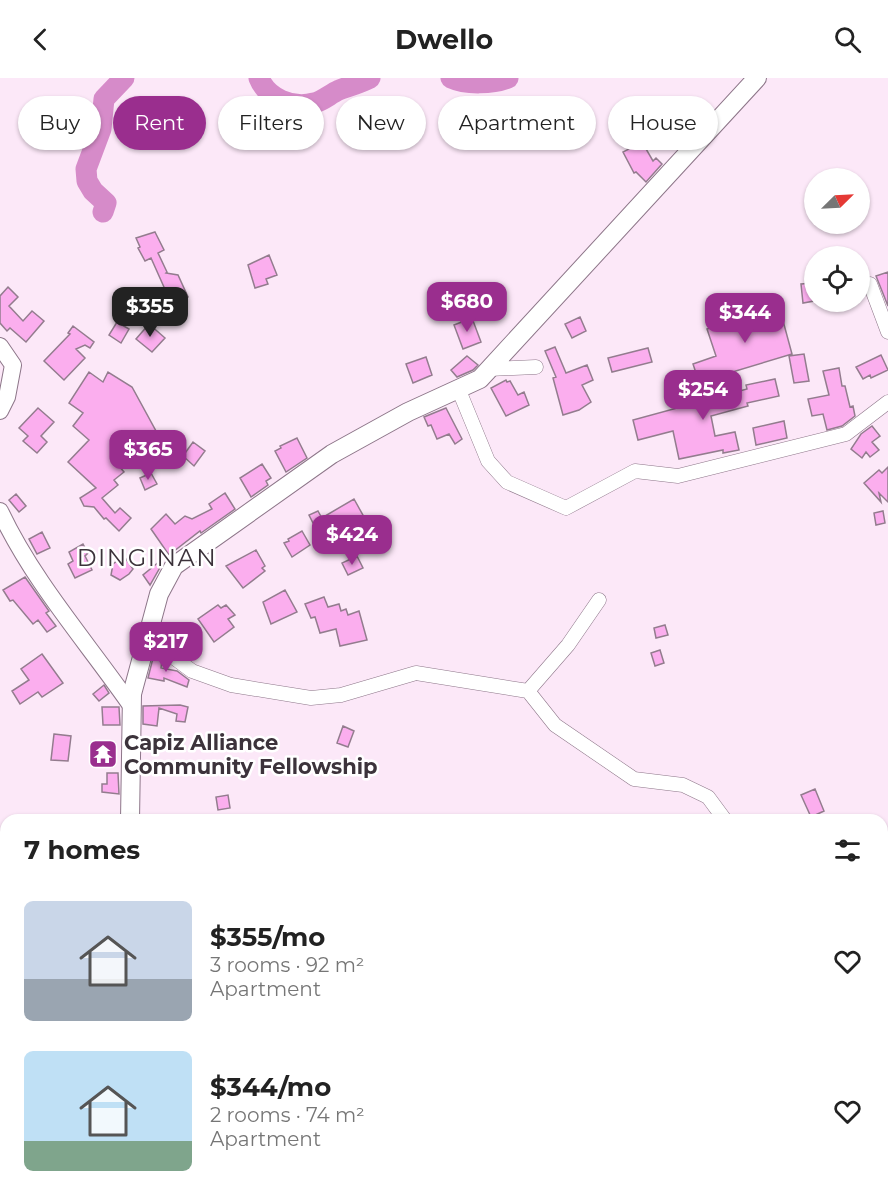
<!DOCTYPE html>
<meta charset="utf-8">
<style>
:root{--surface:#fff;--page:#f6f6f6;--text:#222;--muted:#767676;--accent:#9a2e8e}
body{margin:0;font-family:Montserrat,sans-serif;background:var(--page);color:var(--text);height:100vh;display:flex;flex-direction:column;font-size:22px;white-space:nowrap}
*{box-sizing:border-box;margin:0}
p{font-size:20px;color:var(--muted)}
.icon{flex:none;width:33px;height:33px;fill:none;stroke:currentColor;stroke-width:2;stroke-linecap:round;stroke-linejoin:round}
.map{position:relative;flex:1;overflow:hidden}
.sheet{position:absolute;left:0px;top:736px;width:888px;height:386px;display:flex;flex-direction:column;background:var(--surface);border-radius:18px 18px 0 0;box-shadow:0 2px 4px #0004}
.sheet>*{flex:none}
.hud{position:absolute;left:18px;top:18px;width:852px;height:54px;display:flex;gap:12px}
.needle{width:39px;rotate:66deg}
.fabs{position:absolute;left:804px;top:90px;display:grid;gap:12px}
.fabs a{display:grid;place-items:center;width:66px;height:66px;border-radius:50%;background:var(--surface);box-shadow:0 2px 4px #0004;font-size:30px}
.price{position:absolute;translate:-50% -51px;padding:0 14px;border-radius:12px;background:var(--accent);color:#fff;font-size:20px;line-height:39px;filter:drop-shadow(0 2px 3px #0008)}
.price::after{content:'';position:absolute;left:50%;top:36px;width:18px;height:14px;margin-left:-9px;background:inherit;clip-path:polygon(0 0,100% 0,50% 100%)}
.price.on{background:#222;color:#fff}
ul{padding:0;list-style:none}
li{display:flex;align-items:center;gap:18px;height:150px;padding:0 24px}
li span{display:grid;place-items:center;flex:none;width:168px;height:120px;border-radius:9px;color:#555}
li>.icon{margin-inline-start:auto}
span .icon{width:72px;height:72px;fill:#fffc;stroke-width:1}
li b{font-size:26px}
h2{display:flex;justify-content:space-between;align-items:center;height:72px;padding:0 24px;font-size:26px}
.chip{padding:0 21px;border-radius:27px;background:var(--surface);box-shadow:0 2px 4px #0004;font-size:21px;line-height:54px}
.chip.on{background:var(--accent);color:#fff}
header{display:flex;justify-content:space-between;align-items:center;height:78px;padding:0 24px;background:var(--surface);font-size:27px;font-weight:700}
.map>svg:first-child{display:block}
</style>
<header><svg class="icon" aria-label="back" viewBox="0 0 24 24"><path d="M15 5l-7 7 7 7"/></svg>Dwello<svg class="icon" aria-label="search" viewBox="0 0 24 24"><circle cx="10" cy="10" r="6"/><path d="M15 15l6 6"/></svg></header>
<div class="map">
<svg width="888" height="1121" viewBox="0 0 888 1121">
<rect width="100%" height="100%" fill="#fce8f8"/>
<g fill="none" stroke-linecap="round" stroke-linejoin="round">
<!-- river -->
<path stroke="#d68bc9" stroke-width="21" d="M259,0C267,20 292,31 314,25C323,23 330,16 339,12C350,8 360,5 370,0
M451,0C466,7 493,6 508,0
M103,134L106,125L93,113L87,103L86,91L101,51L104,21L124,0"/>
</g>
<!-- building -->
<path fill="#fbaeee" stroke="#937c8e" stroke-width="1.5" d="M642,64L653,83L656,80L662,86L646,104L636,94L634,95L623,74Z
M155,154L164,172L158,175L167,194L166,195L178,197L188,219L172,227L151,180L145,183L138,170L140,169L136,160Z
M269,177L277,197L266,201L268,206L255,210L248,187Z
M888,194V228L876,198Z
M814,205V223L803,225L801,206Z
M8,209L18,219L9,228L23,243L32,233L44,243L26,264L10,250L7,253L0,245V218Z
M779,228L792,276L699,304L693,286L716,278L707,251Z
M580,239L586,253L572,260L565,246Z
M472,240L481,264L463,271L454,247Z
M117,244L129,251L121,265L109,257Z
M149,246L165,260L152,274L136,261Z
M73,248L94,264L90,270L85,267L76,271L85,280L64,302L44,283L70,256L68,255Z
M555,269L566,295L587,287L593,302L582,307L591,324L579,332L563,337L553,300L556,299L545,273Z
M648,270L652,284L612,294L608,280Z
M804,276L809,303L794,305L789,278Z
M881,277L888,292L871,300L870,297L863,301L856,289Z
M467,278L478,287L473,292L457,299L451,292Z
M426,279L432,297L413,305L406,286Z
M839,290L842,308H845L850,329L853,328L855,338L842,348L827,352L823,336L812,338L808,321L829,317L823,293Z
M89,294L103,304L108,294L132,309L156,353L131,368L132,371L113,381L124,394L114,402L118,407L102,420L115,435L120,430L131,440L119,453L106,440L104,441L94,429L84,428L80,420L96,410L68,384L89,362L73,348L83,335L69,325Z
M775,301L779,318L747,325L748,328L711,338L715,358L735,354L739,372L723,375V372L679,381L673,353L638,362L633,342L747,311L746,307Z
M506,302L507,304L510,303L518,317L524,314L529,327L506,338L491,310Z
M38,330L54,344L41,358L47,364L37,375L23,363L28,358L19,350Z
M446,330L462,361L455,366L449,356L437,361L431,347L428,348L424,339Z
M784,343L787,360L756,367L753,350Z
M872,348L880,358L872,364L879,372L870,379L866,374L862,380L851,371L861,356Z
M297,360L307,380L286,394L275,373L281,370L280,368Z
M193,364L205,373L194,388L183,378Z
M262,386L271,400L266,403L268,407L251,419L240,400Z
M888,389V424L879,415L881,424L864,405L879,392L882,395Z
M151,395L157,406L145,412L140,400Z
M225,415L235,431L201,455L200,453L169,477L151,451L166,436L175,446L185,438L192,441L212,431L209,426Z
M16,416L26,428L19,434L9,422Z
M354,421L364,439L335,455L325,438Z
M318,433L324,444L315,449L309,437Z
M883,433L885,445L876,447L874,435Z
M302,453L310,467L292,479L284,465L289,463L288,461Z
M42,454L50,470L37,476L29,461Z
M83,466L88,475L85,478L92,492L75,500L68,486L73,483L69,474Z
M256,472L265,488L262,490L265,493L243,510L226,488Z
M124,478L133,491L129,496L120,502L111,497L113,486Z
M357,478L363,490L348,497L342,485Z
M160,483L162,486L150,507L143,497Z
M25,499L49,533L46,535L56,548L47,554L38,542L33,546L13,522L10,523L3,512Z
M285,512L297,534L271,546L263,524Z
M324,519L328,529L339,526L341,533L346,531L348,537L359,533L367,562L340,568L336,551L320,555L315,539L311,540L305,526Z
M218,527L221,530L226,527L235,537L228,541L234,549L214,564L198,541Z
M665,547L668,557L656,560L654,550Z
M660,572L664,585L655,588L651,575Z
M42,576L63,605L42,619L38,614L20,626L12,613L29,602L21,591Z
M154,576L162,582L161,590L177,593L189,602L187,609L164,600V603L148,600Z
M104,607L109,615L99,623L93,616Z
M180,627L188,629L185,644L176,643L177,636L159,630L157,648L143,646V628Z
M102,629H119L120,647H103Z
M343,648L354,653L348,669L337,665Z
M54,656L71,658L68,683L51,682Z
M107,695H118L119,716L102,714V706H107Z
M815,711L824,733L811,739L801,717Z
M228,717L230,730L218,732L216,719Z"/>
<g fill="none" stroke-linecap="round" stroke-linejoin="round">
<!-- minor casing -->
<g stroke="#8d7689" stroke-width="15">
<path id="minor" d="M870,206L888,254
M489,291L536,289
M458,310L488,383L507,404L566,430L635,393L678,398L846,356L888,324
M146,559L192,593L231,607L311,620L341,617L416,595L528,613L555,647L634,701L683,707L708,719L725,742
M528,613L568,567L599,522
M882,842L888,837
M511,1116L521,1121
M602,1116L608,1121
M799,1116L813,1121
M185,1121V1116
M471,1121L472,1116
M786,1121L787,1116"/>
</g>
<!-- tertiary casing -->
<g stroke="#8d7689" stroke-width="18">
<path id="tertiary" d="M0,268L13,287L7,319L0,333
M0,433C34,505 87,564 132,629"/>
</g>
<!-- secondary casing -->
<g stroke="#8d7689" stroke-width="20">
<path id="secondary" d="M130,742L132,616L159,516L174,488L332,376L408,334L480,301L757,0
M117,1121V1116"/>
</g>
<!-- minor -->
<use href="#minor" stroke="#fff" stroke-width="14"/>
<!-- tertiary -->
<use href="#tertiary" stroke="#fff" stroke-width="16"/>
<!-- secondary -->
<use href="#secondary" stroke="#fff" stroke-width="18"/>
</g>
<!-- icons -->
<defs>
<g id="temple-square" transform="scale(1.5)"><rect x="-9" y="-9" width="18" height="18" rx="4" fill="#9a2e8e" stroke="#fff"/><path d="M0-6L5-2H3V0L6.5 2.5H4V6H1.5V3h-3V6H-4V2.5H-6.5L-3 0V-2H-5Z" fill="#fff"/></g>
</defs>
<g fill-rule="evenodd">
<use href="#temple-square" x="103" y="676"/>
</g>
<g text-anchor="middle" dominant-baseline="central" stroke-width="5" stroke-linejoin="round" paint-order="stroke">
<!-- poi labels -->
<g font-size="21" font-weight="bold" fill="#3c333b" stroke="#fff" text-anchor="start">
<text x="124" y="664">Capiz Alliance<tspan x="124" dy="24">Community Fellowship</tspan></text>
</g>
<!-- quarter labels -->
<g font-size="24" letter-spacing="1.5" fill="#3c333b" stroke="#fff">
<text x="147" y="479">DINGINAN</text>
</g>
</g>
</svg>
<div class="fabs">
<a><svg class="needle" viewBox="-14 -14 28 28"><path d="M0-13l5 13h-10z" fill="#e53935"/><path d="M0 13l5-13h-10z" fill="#767676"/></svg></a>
<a><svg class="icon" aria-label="locate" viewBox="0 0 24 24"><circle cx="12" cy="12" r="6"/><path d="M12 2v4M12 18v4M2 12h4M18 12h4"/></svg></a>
</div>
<b class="price" style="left:467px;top:255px">$680</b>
<b class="price on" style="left:150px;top:260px">$355</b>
<b class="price" style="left:745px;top:266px">$344</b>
<b class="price" style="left:703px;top:343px">$254</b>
<b class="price" style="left:148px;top:403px">$365</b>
<b class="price" style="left:352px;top:488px">$424</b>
<b class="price" style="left:166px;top:595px">$217</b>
<div class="hud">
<a class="chip">Buy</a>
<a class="chip on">Rent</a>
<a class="chip">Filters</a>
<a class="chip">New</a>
<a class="chip">Apartment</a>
<a class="chip">House</a>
</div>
<section class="sheet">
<h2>7 homes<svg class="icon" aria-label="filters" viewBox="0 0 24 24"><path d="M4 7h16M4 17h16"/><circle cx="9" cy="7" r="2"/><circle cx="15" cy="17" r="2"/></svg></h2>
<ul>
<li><span style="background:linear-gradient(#c9d6e8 65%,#9aa5b1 0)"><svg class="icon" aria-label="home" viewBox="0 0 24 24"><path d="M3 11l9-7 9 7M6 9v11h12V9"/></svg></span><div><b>$355/mo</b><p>3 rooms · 92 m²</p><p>Apartment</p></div><svg class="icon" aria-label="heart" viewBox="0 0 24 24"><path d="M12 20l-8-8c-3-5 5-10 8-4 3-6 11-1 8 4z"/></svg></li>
<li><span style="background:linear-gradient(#bfe0f5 75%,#7fa58c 0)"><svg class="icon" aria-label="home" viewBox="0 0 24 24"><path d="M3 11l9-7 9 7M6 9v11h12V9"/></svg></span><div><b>$344/mo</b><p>2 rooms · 74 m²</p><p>Apartment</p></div><svg class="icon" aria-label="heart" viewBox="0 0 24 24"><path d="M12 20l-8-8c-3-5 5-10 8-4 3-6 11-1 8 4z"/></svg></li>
</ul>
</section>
</div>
